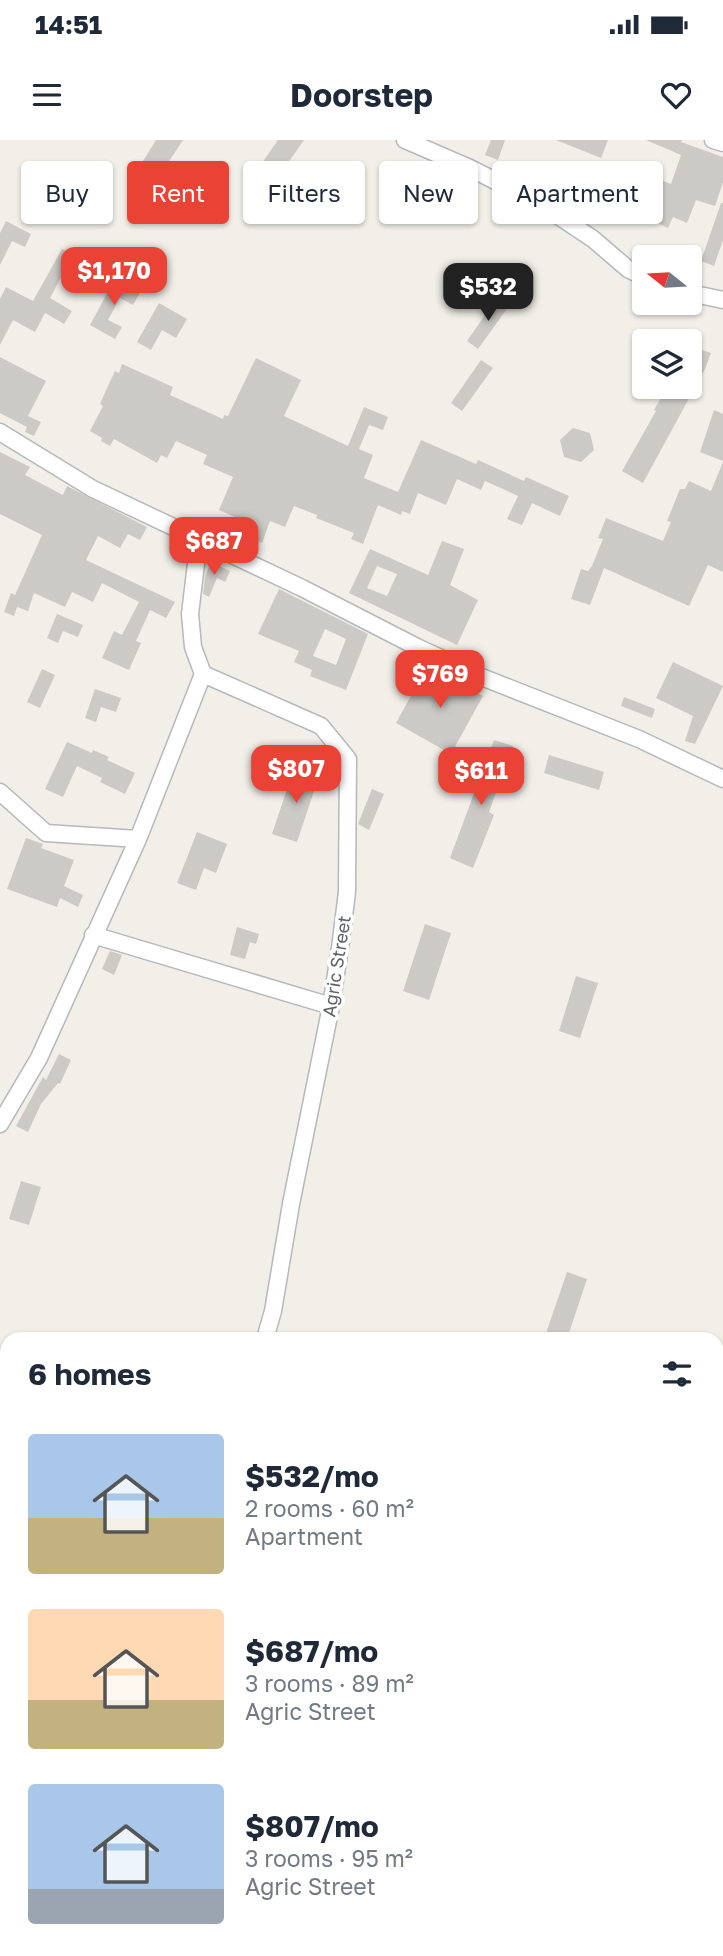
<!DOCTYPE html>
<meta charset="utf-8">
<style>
:root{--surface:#fff;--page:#f6f6f7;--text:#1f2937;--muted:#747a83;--accent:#ea4335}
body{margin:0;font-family:"Golos Text",sans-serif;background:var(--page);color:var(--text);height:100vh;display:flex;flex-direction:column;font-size:26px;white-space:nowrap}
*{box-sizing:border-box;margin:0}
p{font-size:23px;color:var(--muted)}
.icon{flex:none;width:38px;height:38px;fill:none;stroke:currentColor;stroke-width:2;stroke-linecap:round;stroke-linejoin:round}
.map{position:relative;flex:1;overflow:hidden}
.details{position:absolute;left:0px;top:1192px;width:724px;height:625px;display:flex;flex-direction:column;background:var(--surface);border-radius:21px 21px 0 0;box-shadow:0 2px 5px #0004}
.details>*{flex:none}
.guide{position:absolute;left:21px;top:21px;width:682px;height:63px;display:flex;gap:14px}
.needle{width:46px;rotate:288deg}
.tools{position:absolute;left:632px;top:105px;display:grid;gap:14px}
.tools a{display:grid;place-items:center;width:70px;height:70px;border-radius:7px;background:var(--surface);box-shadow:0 2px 5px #0004;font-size:35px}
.price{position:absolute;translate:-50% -60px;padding:0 16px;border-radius:14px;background:var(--accent);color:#fff;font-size:23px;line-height:46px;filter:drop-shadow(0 2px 4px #0008)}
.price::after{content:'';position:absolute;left:50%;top:42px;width:21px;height:16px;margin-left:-10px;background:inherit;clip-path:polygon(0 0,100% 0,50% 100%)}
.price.on{background:#222;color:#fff}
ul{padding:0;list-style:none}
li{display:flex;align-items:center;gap:21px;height:175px;padding:0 28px}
li span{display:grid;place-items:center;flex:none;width:196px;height:140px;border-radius:7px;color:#555}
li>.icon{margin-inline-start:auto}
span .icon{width:84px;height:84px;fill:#fffc;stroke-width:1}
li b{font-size:30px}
h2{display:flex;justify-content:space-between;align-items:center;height:84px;padding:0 28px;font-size:30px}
.pill{padding:0 24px;border-radius:7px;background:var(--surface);box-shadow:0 2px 5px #0004;font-size:24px;line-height:63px}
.pill.on{background:var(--accent);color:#fff}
.status{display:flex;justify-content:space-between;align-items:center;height:49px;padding:0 35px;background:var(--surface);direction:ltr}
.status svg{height:19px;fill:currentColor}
header{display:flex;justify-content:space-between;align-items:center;height:91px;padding:0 28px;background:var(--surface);font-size:32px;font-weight:700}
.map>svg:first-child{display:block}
</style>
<div class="status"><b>14:51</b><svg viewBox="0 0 49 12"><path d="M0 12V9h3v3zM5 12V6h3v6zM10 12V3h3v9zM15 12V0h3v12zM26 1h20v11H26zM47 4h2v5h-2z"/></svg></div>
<header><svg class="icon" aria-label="menu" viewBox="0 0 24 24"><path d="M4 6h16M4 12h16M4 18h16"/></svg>Doorstep<svg class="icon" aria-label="heart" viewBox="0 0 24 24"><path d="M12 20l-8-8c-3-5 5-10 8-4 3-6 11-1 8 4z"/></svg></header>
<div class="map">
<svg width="723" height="1816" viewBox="0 0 723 1816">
<rect width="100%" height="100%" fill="#f1efe8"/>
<!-- building -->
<path fill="#cccac5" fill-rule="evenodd" d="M156,0H183L151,49L133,37Z
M278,0H304L261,62L244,49Z
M491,0H505L498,20L485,15Z
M556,0H608L601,18Z
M646,0H682L681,2L723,17V42L715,66L696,60L687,83L673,77L668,88L655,82L662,65L647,60L655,38L671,44L681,15Z
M613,38L644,50L639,63L618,54L616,60L606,56Z
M721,63H723V100L714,126L701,121Z
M6,81L31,94L25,107L12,101L0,125V93Z
M62,109L95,126L88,139L66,128L50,158L72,171L64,184L45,173L35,192L13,180L0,205V159L6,147L33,161Z
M116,137L141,151L133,165L120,158L108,180L122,187L115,199L90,185Z
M497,158L509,166L478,209L467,201Z
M159,163L187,179L176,198L162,190L151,210L137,202Z
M696,208L711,213L705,229L643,343L622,331L656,271L654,270L667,247H690V227Z
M0,217L46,241L28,276L41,282L34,296L25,292L27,287L0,273Z
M256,218L301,240L284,276L348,306L364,267L388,277L383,290L369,285L359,309L373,315L364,338L398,352L421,300L476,324L478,320L524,341L526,337L569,356L560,376L532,363L522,385L507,379L518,356L485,341L481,350L457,339L446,365L418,353L410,374L402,371L401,375L378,365L363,404L351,399L354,393L316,378L317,375L294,366L285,387L270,381L262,403L241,394L246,382L219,370L233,337L203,324L207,315L176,301L167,318L161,315L157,323L114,299L110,306L101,301L102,298L90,291L103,266L100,264L107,248L115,231L119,233L122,224L173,247L170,255L223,279L224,275L228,276Z
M481,220L493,228L462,271L451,263Z
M714,270L723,274V321L700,312Z
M573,288L590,293L594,310L581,322L564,317L560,300Z
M0,312L30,327L25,335L63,355L67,346L147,387L140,400L128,394L120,408L98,396L86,420L175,462L166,478L150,470L136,501L141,503L129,530L102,518L114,491L122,495L139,462L102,443L93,462L72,452L65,467L34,453L28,471L17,467L14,476L4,472L11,453L15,455L42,395L0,374Z
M723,322V432L708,425L689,466L604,428L590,465L571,459L581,429L588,431L592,426L603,399L598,398L606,378L663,401L671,382L667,381L680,349H685L689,341L711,351Z
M442,401L464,409L450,445L478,460L457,505L349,453L370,409L428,435ZM377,426L397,434L387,456L367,448Z
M211,422L230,431L225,442L217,438L209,457L203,454L205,436Z
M279,449L368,494L346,550L310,536L312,530L294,522L299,511L258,494ZM325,489L346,499L336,525L313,516Z
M57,474L83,485L78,497L63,491L58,503L47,498Z
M673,522L723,546L695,604L685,601L693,576L656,558Z
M428,525L483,556L451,614L396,583Z
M42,529L55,535L40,568L27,562Z
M95,549L121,558L116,572L101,567L96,582L85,578Z
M624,557L655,569L652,578L621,566Z
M494,600L513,606L489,672L494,675L473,728L450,718Z
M67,602L92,613L93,610L109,617L107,620L135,633L125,654L100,642L102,638L77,626L63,657L45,649Z
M549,615L604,632L599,650L544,633Z
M294,628L319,636L297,702L272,694Z
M372,649L384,654L369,690L358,684Z
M197,692L227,704L216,733L204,728L196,750L177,743Z
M26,698L43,704L41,708L74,720L64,746L83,755L78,767L60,758L57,767L7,749Z
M425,784L451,793L429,860L403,851Z
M237,787L259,794L256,804L250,802L245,819L230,815Z
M110,811L122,815L114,835L102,829Z
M576,836L598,843L580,898L559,891Z
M59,914L71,920L60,944L58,943L41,964L28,992L16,986L43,937L46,940Z
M21,1041L41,1047L29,1085L9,1079Z
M567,1132L587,1139L567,1199H544Z"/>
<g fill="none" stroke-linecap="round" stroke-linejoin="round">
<!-- street casing -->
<g stroke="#b5b8bc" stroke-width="19">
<path id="street" d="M405,0L470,28L542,65L593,99L628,129L644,137
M713,0L723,3
M690,153L723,160
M0,292L93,349L302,448L417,507L484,538L639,599L723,639
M203,534L321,586L348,619L347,752L340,808L331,866L291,1064L273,1171L265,1199
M0,652L46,693L138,699
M93,795L331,866
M0,984L39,918L138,699L203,534L193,507L190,474L199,399
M0,1242L7,1249
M0,1437L7,1419
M78,1816L80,1810
M461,1816L462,1810"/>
</g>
<!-- street -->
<use href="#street" stroke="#fff" stroke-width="16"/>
</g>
<g text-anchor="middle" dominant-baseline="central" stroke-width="7" stroke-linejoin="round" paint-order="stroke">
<!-- street labels -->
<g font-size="18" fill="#5f6368" stroke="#fff">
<text transform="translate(336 826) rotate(-81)">Agric Street</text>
</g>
</g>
</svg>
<div class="tools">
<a><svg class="needle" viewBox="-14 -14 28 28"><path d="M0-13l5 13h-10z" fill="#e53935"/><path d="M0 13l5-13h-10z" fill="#747a83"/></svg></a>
<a><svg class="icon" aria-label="layers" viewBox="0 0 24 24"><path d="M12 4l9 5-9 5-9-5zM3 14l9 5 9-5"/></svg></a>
</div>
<b class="price" style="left:114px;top:167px">$1,170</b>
<b class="price on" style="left:488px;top:183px">$532</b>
<b class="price" style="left:214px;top:437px">$687</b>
<b class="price" style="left:440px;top:570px">$769</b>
<b class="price" style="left:296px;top:665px">$807</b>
<b class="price" style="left:481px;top:667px">$611</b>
<div class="guide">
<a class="pill">Buy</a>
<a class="pill on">Rent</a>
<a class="pill">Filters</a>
<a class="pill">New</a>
<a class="pill">Apartment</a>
</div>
<section class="details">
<h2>6 homes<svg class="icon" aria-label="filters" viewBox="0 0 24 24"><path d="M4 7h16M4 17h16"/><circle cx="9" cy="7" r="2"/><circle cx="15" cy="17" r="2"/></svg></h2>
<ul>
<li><span style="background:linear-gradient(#a9c7e8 60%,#c2b280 0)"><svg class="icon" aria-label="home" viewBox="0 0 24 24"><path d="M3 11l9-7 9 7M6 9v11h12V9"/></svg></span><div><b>$532/mo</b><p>2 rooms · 60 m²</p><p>Apartment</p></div></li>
<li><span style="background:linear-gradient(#ffd9b3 65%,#c2b280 0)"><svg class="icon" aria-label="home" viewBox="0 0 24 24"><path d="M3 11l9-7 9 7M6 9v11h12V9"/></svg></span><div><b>$687/mo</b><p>3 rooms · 89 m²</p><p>Agric Street</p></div></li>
<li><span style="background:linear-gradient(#a9c7e8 75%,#9aa5b1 0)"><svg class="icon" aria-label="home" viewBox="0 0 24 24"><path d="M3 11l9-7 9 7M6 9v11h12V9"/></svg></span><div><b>$807/mo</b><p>3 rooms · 95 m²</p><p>Agric Street</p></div></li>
</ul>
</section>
</div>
